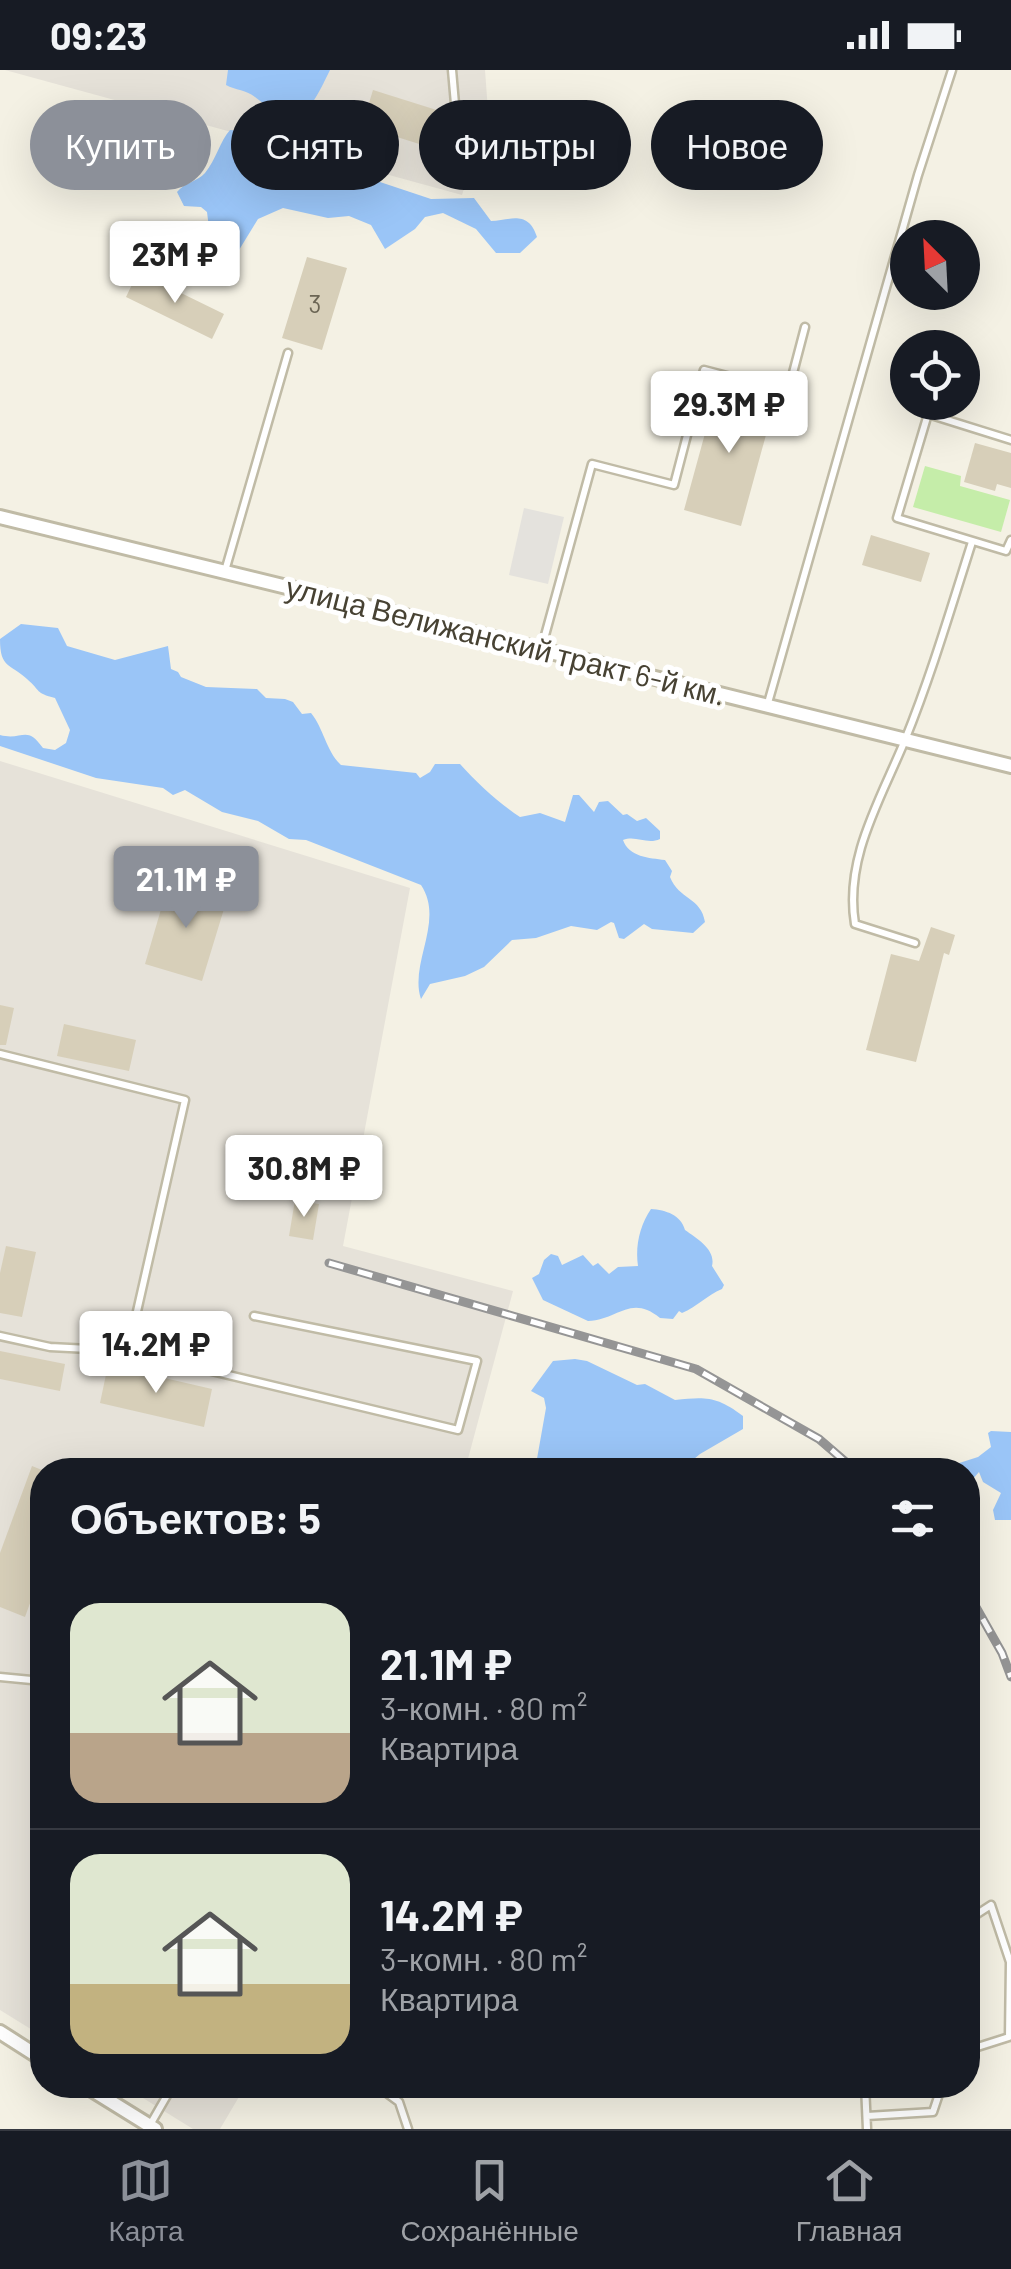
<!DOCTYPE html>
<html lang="ru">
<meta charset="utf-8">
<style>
:root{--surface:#171b24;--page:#242831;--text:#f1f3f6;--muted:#9ea1a6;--line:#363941;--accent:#8c9099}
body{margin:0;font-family:Barlow,sans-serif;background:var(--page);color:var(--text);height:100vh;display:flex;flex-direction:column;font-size:38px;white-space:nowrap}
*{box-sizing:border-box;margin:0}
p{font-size:32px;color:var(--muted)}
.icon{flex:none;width:55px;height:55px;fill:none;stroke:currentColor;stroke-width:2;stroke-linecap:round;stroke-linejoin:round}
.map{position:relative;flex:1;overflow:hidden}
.sheet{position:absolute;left:30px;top:1388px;width:950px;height:640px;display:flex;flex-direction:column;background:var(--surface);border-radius:40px;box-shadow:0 10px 40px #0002}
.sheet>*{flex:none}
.banner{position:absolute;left:30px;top:30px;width:952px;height:90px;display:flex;gap:20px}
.needle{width:65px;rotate:336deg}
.tools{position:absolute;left:890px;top:150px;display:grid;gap:20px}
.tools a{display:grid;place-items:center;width:90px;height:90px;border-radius:50%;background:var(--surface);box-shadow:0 10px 40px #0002;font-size:50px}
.price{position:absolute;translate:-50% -85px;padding:0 22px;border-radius:10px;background:#fff;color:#222;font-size:32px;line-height:65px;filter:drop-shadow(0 2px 5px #0008)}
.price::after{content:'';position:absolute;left:50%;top:60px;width:30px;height:22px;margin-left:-15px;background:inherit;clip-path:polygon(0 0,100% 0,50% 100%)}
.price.on{background:var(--accent);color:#fff}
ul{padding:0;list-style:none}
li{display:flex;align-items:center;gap:30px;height:250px;padding:0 40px}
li+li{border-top:2px solid var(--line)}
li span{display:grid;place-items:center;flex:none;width:280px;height:200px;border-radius:30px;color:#555}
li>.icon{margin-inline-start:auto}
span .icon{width:120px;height:120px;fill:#fffc;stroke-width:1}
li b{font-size:42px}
h2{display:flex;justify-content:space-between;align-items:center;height:120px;padding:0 40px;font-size:42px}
.tag{padding:0 35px;border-radius:45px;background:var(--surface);box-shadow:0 10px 40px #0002;font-size:35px;line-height:90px}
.tag.on{background:var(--accent);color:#fff}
.status{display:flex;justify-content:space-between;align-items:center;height:70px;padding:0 50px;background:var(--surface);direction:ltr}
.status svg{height:28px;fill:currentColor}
.menu{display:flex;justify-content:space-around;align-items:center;height:140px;border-top:2px solid var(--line);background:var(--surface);font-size:28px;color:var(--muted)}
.menu a{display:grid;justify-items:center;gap:5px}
.menu .on{color:var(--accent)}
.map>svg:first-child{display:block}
</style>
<div class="status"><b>09:23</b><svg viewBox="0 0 49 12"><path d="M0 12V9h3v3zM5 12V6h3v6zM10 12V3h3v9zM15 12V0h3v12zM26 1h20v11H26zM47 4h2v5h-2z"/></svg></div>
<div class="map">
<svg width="1011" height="2059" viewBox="0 0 1011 2059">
<rect width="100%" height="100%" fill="#f4f1e4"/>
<!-- industrial -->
<path fill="#e6e2d9" d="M5,0H485L488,41L462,125Z
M0,691L410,818L343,1176L513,1221L465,1400H42V1966L0,1940Z
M122,2015H246L220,2059H193Z"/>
<!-- green -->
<path fill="#c5eda9" d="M925,396L961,406L960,416L1010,430L1001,462L913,437Z"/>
<!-- parking -->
<path fill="#e4e2dd" d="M524,438L564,447L548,514L509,505Z"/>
<!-- water -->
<path fill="#9ac5f7" d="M228,0H330C309,43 300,63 255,27C247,20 235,20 226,15Z
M230,60L251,62L299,83L325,87L374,110L431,129L474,128L491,151C511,150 528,140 537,167L520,183H496L476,159L443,143L425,147L415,159L385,179L371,155L349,146L328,148L283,138L258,149L239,180L218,192L200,182L205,179L209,158L207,142L201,137L184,136L177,122C185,112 197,112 205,103C216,90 220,71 230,60Z
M21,554L58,558L67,576L115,590L168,576L171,599L178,602L181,607L206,617L257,619L266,628L285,629L293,632L302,644L311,643C324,659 326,681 341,695L416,703L420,708L430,702L435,694H460C478,714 499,733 520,747L540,743L565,752L573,725H579L594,742L599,732L608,731L623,745L627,744L637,751L646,748L660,761V769C647,775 636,765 623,770C629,787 649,788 665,790L672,801L670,807C679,830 701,827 705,852L693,863L652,859L644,854L624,869L619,868L614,853L611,852L597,860L571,856L536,868L512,870L484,897L465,906L430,914L421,929C409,893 445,851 421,815L306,770L289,769L258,751L222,742L185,720L173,725L163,718L96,708L0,676V665C23,671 26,654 43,678L55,680L66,673L70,660L55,628C35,623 41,621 27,609C10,593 0,599 0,569Z
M651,1139C666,1140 681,1145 685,1160C698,1169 716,1180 712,1196L724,1215L722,1219C707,1225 697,1237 682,1243L679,1241L673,1249L660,1248C630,1224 619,1250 588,1251L543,1230L532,1208L539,1204L544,1190L551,1184L558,1186L562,1195L583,1185L593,1196L598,1193L609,1204L618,1197L638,1196C635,1176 640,1155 651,1139Z
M575,1289L587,1291L637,1315L645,1314L675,1330C706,1327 716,1326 743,1346V1359L700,1384L694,1389L697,1400H535L546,1338L544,1328L531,1321L553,1291Z
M991,1361L1011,1362V1450H995L993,1440L1001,1423L983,1412L979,1402L971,1411L975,1416L972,1422L977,1429L970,1434L968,1400H921L953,1395L978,1387L991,1377L988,1363Z"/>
<!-- building -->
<path fill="#d7cfb9" d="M373,20L443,42L432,78L362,56Z
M307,187L347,198L322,280L282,268Z
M138,202L224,244L212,269L126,227Z
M718,316L775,332L741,456L684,440Z
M975,373L1011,383V418L997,414L995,421L964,412Z
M871,465L930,483L921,512L862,495Z
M169,812L227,829L202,911L145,894Z
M931,857L955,865L949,885L944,883L916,992L866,980L891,884L919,891Z
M0,935L14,938L6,975H0Z
M64,954L136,970L129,1001L57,986Z
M295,1130L319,1134L313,1170L289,1166Z
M6,1176L36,1182L22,1247L0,1243V1203Z
M0,1281L65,1294L60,1321L0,1309Z
M108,1295L212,1319L204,1357L100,1333Z
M32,1396L42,1400V1500L25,1547L0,1537V1483Z"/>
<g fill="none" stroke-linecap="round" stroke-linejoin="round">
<!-- service casing -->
<g stroke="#c0bba6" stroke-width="11">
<path id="service" d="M441,83L455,34L452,0
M1011,370L928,344L897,448L1006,481L1011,470
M225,501L288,283
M541,580L592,394L674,415L704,300L788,322L805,257
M768,633L918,105L952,0
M915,873L855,854C844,788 881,729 905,670C931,606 951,538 972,472
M0,984L185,1030L128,1281L458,1360L477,1291L254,1246
M0,1266L50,1277L128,1281
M0,1607L42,1611
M968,1850L991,1835L1010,1892L1009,1967L968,1980
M376,2015L399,2032L408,2059
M865,2015L867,2059
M867,2046L933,2042L942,2015
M150,2055L173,2015"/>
</g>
<!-- minor casing -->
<g stroke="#c0bba6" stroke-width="18">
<path id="minor" d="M0,447C337,530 675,610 1011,696
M0,1962L42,1989
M84,2015L155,2059"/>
</g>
<!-- service -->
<use href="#service" stroke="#fff" stroke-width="6"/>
<!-- minor -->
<use href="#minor" stroke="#fff" stroke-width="12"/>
<!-- rail casing -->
<g stroke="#959595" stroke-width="9">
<path id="rail" d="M329,1193L696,1299L819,1369L855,1400
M968,1523L1002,1583L1011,1607"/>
</g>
<!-- rail -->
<use href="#rail" stroke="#fff" stroke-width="5" stroke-dasharray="15" stroke-linecap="butt"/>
</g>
<g text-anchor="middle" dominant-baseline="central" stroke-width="10" stroke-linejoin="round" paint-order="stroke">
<!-- number labels -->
<g font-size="25" fill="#6b6554">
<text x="315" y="233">3</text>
</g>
<!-- street labels -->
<g font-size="30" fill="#474233" stroke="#fff">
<text transform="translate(506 570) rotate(14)">улица Велижанский тракт 6-й км.</text>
</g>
</g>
</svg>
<div class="tools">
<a><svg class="needle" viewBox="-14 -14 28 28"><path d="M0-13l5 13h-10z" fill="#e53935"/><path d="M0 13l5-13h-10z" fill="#9ea1a6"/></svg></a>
<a><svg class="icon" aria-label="locate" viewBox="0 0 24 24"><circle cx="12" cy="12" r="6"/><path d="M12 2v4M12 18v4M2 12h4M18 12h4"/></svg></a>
</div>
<b class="price" style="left:175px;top:236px">23M ₽</b>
<b class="price" style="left:729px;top:386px">29.3M ₽</b>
<b class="price on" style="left:186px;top:861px">21.1M ₽</b>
<b class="price" style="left:304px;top:1150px">30.8M ₽</b>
<b class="price" style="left:156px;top:1326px">14.2M ₽</b>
<div class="banner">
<a class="tag on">Купить</a>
<a class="tag">Снять</a>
<a class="tag">Фильтры</a>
<a class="tag">Новое</a>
</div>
<section class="sheet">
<h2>Объектов: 5<svg class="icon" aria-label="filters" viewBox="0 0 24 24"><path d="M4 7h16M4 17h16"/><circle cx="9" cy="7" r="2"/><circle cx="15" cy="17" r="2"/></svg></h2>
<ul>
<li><span style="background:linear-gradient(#dfe7d0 65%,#b9a48a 0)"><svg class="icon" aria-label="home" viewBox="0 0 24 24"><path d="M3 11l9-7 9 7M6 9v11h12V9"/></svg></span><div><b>21.1M ₽</b><p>3-комн. · 80 m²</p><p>Квартира</p></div></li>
<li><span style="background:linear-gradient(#dfe7d0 65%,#c2b280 0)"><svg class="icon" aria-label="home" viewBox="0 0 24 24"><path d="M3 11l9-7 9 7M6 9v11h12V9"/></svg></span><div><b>14.2M ₽</b><p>3-комн. · 80 m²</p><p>Квартира</p></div></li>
</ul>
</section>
</div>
<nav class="menu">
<a class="on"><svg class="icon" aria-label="map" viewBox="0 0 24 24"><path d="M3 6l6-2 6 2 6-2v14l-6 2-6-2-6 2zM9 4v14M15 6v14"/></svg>Карта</a>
<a><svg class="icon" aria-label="saved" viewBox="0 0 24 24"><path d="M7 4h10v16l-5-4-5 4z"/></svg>Сохранённые</a>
<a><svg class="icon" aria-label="home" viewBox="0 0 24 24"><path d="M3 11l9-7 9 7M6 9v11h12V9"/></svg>Главная</a>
</nav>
